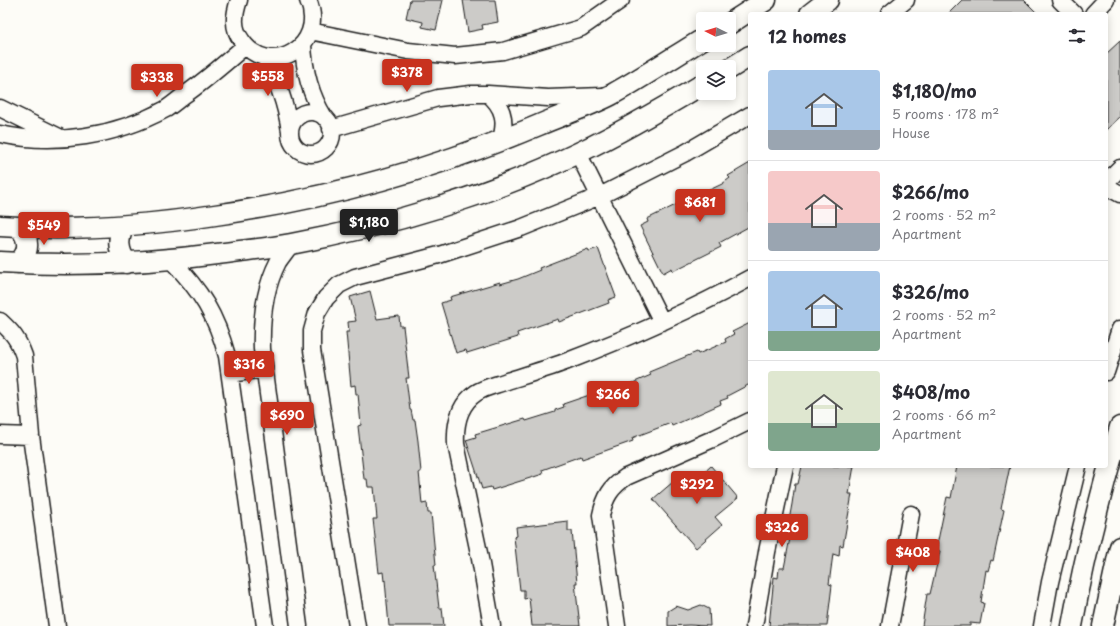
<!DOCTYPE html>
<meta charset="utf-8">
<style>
:root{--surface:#fff;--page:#f7f7f7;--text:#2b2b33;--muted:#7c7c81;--line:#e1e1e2;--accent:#c8321e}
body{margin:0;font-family:"Playpen Sans",sans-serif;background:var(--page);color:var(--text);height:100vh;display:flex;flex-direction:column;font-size:15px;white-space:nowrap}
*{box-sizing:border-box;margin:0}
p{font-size:13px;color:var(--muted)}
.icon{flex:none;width:22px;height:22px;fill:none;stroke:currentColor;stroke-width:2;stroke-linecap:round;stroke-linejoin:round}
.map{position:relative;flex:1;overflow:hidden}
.drawer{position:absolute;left:748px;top:12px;width:360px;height:456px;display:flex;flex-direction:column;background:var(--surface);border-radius:4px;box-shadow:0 2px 10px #0003}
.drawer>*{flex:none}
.needle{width:26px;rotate:275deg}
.controls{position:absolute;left:696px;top:12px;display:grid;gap:8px}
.controls a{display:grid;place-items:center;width:40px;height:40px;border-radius:4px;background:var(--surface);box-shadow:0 2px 10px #0003;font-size:20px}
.price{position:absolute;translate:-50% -34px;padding:0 9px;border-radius:4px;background:var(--accent);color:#fff;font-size:13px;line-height:26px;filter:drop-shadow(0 1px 2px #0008)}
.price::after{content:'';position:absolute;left:50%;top:24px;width:12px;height:9px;margin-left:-6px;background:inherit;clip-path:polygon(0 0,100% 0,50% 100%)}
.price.active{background:#222;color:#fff}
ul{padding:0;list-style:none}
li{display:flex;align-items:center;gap:12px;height:100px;padding:0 20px}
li+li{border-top:1px solid var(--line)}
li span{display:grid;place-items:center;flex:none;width:112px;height:80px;border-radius:4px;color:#555}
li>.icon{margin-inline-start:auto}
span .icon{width:48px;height:48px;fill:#fffc;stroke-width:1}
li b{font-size:17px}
h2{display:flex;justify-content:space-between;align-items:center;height:48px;padding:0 20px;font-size:17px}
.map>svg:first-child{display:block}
</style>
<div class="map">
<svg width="1120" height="626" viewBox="0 0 1120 626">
<rect width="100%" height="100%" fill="#fdfcf7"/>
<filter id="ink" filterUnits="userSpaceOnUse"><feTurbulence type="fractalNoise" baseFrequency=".025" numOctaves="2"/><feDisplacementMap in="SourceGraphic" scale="8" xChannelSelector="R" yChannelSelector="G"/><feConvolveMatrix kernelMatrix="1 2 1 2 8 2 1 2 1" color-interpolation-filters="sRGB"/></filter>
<g filter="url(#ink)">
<!-- building -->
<path fill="#cccbc8" stroke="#1c1c1c" d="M410,0H443L436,30L422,27L423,22L406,18Z
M463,0H495L498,22L482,25L483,29L468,32Z
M962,0H1024L1038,14H948Z
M1120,41V117L1106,130V54Z
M750,163V226L719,243L721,247L673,271L672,268L663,273L640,226L648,222L647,219L694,196L695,197L722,184L730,178L728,176Z
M598,248L616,297L608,300L609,303L559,322L558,319L517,333L518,337L467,353L466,350L456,353L441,303L451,300L450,297L500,282V284L518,279L540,270L539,268L588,249L589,251Z
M370,291L377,319L399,316L400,326H403L409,378H406L410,410H411L413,420H415L418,441L421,472H419L422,504L427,503L428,513H431L436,565H434L439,608H442L444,626H389L385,580L384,581L383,572L379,573L373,519H377L374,487H368L367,479H364L358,426L361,425L358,394H356L355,385L351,386L346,332H349L348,322L356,321L350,297Z
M750,323V384L727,396L728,398L720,401L721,404L672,426L671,423L632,438L633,441L582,459L581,456L542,470L543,474L492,490L491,487L482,489L466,440L476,437L475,434L525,419L526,421L555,412V410L564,407L563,404L613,387V389L623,386V387L651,375L649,372L697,352L698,354L726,342L725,339L734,334L732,332Z
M711,466L738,498L715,517L722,525L696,548L653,499L680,476L689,486Z
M802,466H854L849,494H852L843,546L840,545L839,556L833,554L829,584L832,585L827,626H769L774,577L778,578L779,568H784L790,538L786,537L792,504L795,484H798Z
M957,466H1010L1001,509L1004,510L993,561L991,560L988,571L986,570L981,602L984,603L980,624L970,623V626H922L927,594H930L940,551L936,550L947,497L951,498Z
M568,521V531H572L577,583H575L580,626H532L529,598L524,599V590H520L514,537L517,536L516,527Z
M701,605L709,609L710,626L689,625L668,626V611L676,606L688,610Z"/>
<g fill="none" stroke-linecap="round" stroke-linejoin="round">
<!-- minor casing -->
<g stroke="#1c1c1c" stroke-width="19">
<path id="minor" d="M239,0C234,15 232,28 242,41C269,80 328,46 308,0
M1060,0L1074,14
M889,14L906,0
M1093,14L1106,0
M310,31L408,51L455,56L503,51L581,28L621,0
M303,44C304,71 310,94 324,117
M264,57C278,81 286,104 290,131
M488,94C504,107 507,122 500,142
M0,108L59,137
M290 133a21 21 0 1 1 42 0a21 21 0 1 1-42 0Z
M331,129L438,98L471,94H488L548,98L603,96
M0,134C56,146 116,136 166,109C172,105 178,100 183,96C205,81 225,63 245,46
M578,153L662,322
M1106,182L1120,168
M1106,190H1113L1120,194
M291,244C287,250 282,256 278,262C264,289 261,319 262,349L299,626
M171,260C201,291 216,315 227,356L265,626
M0,321C13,333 18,339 24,356L31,436L57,626
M1106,372L1120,329
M230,374L264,369
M0,435L31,436
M357,626L312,350V331L317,313L326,298L339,285L355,277L439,255L521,228L600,196L685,153L750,115
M492,626L479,553L456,444C455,425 458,405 476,393C485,387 497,385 507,381C526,375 546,369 565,362C628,338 690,311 750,278
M617,626L601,515C605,497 611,487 626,477L715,438L750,421
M754,626L767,552L785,466
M890,626L911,514
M1042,626L1050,582L1078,466"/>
</g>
<!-- tertiary casing -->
<g stroke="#1c1c1c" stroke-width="23">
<path id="tertiary" d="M810,14L828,0
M729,24L766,0
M729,69L750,56
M0,226C71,231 144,226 215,215C326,199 435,169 539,125C562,115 588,107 611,95C642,78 672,58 703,39
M124,226C117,240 118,249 126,263
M0,262C76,267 150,263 225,253C247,250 269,248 291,244C388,226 491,195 580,152C622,132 663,108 703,84
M18,263C30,252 30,239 19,227
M1072,626C1084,559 1101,492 1120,427
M1103,626L1120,547"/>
</g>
<!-- minor -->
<use href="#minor" stroke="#fdfcf7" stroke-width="16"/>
<!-- tertiary -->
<use href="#tertiary" stroke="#fdfcf7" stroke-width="20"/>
</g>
</g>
</svg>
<div class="controls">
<a><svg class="needle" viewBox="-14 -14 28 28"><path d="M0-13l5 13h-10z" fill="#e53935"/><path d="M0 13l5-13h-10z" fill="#7c7c81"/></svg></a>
<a><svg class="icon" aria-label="layers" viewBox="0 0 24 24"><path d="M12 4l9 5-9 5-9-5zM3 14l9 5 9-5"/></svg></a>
</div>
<b class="price" style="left:407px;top:93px">$378</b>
<b class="price" style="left:268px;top:97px">$558</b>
<b class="price" style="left:157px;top:98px">$338</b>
<b class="price" style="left:700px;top:223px">$681</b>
<b class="price active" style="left:369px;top:243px">$1,180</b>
<b class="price" style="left:44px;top:246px">$549</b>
<b class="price" style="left:249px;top:385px">$316</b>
<b class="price" style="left:613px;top:415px">$266</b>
<b class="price" style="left:287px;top:436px">$690</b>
<b class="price" style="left:697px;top:505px">$292</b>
<b class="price" style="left:782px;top:548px">$326</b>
<b class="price" style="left:913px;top:573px">$408</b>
<section class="drawer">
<h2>12 homes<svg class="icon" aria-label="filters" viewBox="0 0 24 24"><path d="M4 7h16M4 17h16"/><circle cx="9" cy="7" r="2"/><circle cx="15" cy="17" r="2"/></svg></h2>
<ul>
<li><span style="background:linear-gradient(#a9c7e8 75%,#9aa5b1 0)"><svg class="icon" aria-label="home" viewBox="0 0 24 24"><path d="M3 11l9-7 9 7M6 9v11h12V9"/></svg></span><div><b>$1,180/mo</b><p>5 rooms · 178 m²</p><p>House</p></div></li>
<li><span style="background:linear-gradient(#f6c9c9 65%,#9aa5b1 0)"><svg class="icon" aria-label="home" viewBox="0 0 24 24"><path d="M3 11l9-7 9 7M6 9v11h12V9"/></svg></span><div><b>$266/mo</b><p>2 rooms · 52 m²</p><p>Apartment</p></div></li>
<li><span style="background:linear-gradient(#a9c7e8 75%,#7fa58c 0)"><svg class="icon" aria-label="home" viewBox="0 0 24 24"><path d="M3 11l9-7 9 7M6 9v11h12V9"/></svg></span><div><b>$326/mo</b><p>2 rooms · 52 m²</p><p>Apartment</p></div></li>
<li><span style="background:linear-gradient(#dfe7d0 65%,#7fa58c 0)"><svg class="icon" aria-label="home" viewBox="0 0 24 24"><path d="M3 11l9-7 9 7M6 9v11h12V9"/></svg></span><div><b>$408/mo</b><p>2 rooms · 66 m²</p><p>Apartment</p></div></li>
</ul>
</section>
</div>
